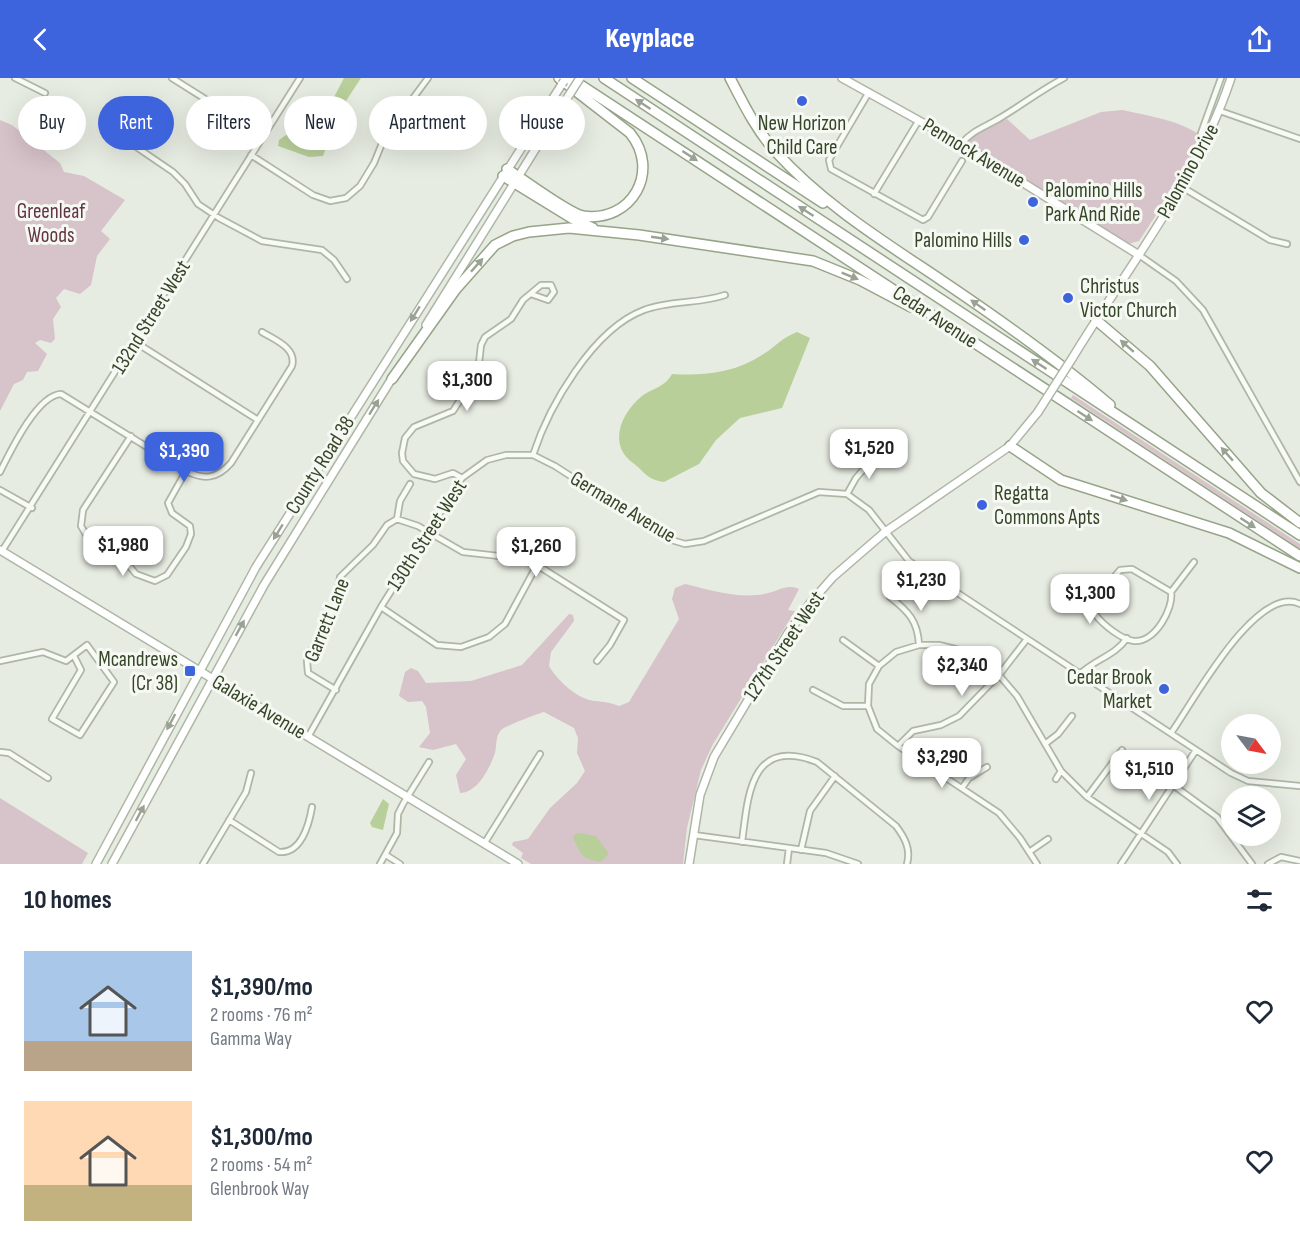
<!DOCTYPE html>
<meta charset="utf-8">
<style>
:root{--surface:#fff;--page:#f6f6f7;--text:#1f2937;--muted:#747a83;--accent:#3d64dc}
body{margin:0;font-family:"Sofia Sans Condensed",sans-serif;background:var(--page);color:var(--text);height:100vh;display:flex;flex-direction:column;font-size:22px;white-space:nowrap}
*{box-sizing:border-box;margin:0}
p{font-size:20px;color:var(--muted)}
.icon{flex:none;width:33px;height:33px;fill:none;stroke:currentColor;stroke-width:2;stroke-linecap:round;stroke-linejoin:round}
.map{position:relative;height:786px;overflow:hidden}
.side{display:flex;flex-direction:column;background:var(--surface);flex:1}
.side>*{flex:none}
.guide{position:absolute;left:18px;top:18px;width:600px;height:54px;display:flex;gap:12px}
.needle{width:39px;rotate:122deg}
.tools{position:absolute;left:1221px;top:636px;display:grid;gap:12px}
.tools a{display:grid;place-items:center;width:60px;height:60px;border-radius:50%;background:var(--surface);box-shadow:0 6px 24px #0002;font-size:30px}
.price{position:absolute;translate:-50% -51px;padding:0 14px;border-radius:12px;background:#fff;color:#222;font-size:20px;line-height:39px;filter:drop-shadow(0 2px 3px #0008)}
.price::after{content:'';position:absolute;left:50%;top:36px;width:18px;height:14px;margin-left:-9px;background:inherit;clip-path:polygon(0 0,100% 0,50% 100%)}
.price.active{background:var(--accent);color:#fff}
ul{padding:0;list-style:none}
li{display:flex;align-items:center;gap:18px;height:150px;padding:0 24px}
li span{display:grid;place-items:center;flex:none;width:168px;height:120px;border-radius:0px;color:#555}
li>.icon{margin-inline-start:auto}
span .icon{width:72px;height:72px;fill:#fffc;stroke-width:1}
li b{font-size:26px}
h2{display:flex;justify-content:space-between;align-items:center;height:72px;padding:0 24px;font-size:26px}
.pill{padding:0 21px;border-radius:27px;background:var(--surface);box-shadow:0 6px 24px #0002;font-size:21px;line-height:54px}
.pill.active{background:var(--accent);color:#fff}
header{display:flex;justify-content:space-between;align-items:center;height:78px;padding:0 24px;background:var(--accent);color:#fff;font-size:27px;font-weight:800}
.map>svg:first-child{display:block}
</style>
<header><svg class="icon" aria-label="back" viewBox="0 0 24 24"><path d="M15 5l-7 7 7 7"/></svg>Keyplace<svg class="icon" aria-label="share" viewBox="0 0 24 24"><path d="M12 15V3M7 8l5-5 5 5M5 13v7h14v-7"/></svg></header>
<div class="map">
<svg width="1300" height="786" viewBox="0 0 1300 786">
<rect width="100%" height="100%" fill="#e7ece2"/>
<!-- green -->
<path fill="#d7c3ca" d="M1122,32C1150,38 1178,42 1202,58L1186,91L1139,163L1128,166L967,64L978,53L1007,41L1030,62L1101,34Z
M0,42L12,47L60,85L64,94L84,98L125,122L101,153L110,161L97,178L91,207L80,216L64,211L56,220L61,229L53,241L55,261L51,265L40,262L35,265L47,276L38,293L27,294L23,302L14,306L0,333Z
M1073,317L1300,466V471L1071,320Z
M685,506C710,512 738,521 764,516C777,514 786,505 799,511L788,532L795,533L713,666L701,692L687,750L683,786H531L521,780L523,775L512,767L513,764L528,761L550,730L577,705L585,693L577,675L578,660L574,650L544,634C537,636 505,648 501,652C495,659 497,667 495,675C490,689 478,715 460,715L456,697L466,681L456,666L433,672L419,669L430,655L426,629L422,623L408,624L399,618L405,594L411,590L418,593L426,605L471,603L522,587L569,536L573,537L574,543L551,574L549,588C557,602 578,622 595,623C605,624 609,624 619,628L629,624L679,541L672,521L675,510Z
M0,720L88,775L82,786H0Z"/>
<!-- water -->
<path fill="#b9cf9a" d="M344,0H361L344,26H337L333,21Z
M331,43L329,62L323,78L309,79L278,68L279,62C293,51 313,45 331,43Z
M797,254L810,260L782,330L740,340L716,362L699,386L664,404C646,401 647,396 633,385C608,367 620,336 642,318C653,310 665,309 672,296C703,298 735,295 762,277C777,268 778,262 797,254Z
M383,721L389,726L383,752L372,749L370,745Z
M579,755L596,758L609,776L601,784C582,781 582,778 573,760L575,756Z"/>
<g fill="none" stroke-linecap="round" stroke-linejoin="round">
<!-- street casing -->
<g stroke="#aeb7a6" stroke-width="8">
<path id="street" d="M15,0L45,15
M172,0L264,58
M869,14L829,82L831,91L923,142L928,139L962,83
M1220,33L1300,61
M1208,58L1201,55L1221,0
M129,64L173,94L185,106L198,126L219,140L262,163L322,172L334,182L347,201
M961,66C973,52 985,49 1000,40C1022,27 1041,12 1064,0
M251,77L313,117L330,123L346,120L360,108L374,85L385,58L428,0
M1182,109L1270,162L1287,166
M874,116L919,42
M1139,177L1176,203L1203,232L1300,404
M135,264L258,342
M131,358L83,432L81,448L88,460L125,483L136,496L155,503L167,497L186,469L191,456L190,448L172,435L168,425L186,393
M533,377L555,388L668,461L685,466L704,463L819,414L847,416L869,432L909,483L1231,695L1248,703L1300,708
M0,394C10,374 37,317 61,316L186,393C204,402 217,401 231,385L292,288C297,270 275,262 262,254
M462,400L453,395L435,401L414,396L403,383L402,375L405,360L414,349L453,333L478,294L481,267L485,259L511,241L523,222L541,207H551L554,214L548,222L531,216
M0,412L32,430
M847,416L856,400L876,377
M397,441L418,448L463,474L516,480L537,487L624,542L610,567L597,583
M397,441L400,423L410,406
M2,473L300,0
M1171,514L1132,491L1120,492L1103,512L1095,536C1102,546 1122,562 1134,563C1155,565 1174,530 1171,514L1194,484
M890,519C908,533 918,543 919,567
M381,529L437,567L461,569L489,559L505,546L537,487
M843,562L879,588
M0,583L43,574L66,583L87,567L114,604L80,657L52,641L81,592L74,578
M1080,596C1095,581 1115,578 1127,560
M336,612L308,595L307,583L311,573L336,525L340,499L373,467L387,447L397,441
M813,612L843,628H868
M1171,655C1192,626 1256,505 1300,526
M308,659L381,529L462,400L487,382L506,377H533C549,328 593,251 644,232C670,222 699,226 725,217
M1045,666L1058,656L1072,638
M898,668L913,653L941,647L959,638L999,597L1027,561
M0,674L9,675L48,700
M1056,701L1061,693
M1173,707L1217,739L1252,786
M962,710L969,700L987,689
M1087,719L1122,672
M229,742L279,774C301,776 309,747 312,729
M694,757L826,775L858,786
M742,764C748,718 750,658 817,684L896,748C905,760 911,771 907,786
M484,766L540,676
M801,772L810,733L835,698
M1029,774L1048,761
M386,777L400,786
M203,786L246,714L251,695
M380,786L397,755L398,736L403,726L429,684
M787,786L789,770
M1037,786L1020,760L999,735L898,668L877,651L868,628L869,606L879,588L896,574L919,567H939L959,572L999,597L1017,618L1061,693L1087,719L1168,774L1177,786
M1121,786L1196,672
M1268,786L1281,779L1300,783"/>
</g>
<!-- secondary casing -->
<g stroke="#aeb7a6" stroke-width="10">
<path id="secondary" d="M842,0L961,66L1139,177
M426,247L564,25
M1073,279C1129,187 1197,103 1231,0
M0,472L518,786
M96,786L256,489L562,6
M112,786L264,507L394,297
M689,786L700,717L714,679L788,555L811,524L833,499L885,454L1010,368L1038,334"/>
</g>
<!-- highway casing -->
<g stroke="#96a488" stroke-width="12">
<path id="highway" d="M570,0L1300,478
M604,0L1300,457
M632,0L823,125
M730,0C743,25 756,52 776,74C823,126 883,163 941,202C999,241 1057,282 1110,327
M507,91C523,101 568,135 583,138C632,145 661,93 630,55L559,0
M503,98L573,141L593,150
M1096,242L1150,288L1261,415L1300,445
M392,301L456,211L495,167L513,158L529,154L569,150L639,157L813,183L860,202L911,229
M1010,368L1061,402L1229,455L1300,490"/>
</g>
<!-- street -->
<use href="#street" stroke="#f8faf6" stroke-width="4.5"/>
<!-- secondary -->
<use href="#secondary" stroke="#fff" stroke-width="7"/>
<!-- highway -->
<use href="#highway" stroke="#fff" stroke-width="9"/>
<!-- secondary-bridge casing -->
<g stroke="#aeb7a6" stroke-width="10" stroke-linecap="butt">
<path id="secondary-bridge" d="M562,6L564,3
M564,25L580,0
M1038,334L1073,279"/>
</g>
<!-- secondary-bridge -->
<use href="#secondary-bridge" stroke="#fff" stroke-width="7"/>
</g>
<!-- one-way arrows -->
<defs><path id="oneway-solid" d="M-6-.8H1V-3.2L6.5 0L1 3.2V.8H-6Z" transform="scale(1.5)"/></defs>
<g fill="#9aa294">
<use href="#oneway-solid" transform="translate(643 26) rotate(-147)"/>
<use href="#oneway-solid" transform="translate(690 78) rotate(33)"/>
<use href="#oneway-solid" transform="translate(806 133) rotate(-147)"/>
<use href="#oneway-solid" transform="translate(660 160) rotate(8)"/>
<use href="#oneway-solid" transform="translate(477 187) rotate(-48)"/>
<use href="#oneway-solid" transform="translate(850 198) rotate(22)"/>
<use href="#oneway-solid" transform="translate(978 227) rotate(-145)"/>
<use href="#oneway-solid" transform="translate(415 236) rotate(122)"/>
<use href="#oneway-solid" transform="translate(1127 268) rotate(-139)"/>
<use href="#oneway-solid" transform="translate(1039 286) rotate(-147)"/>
<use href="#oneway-solid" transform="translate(374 329) rotate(-58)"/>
<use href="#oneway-solid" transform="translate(1085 338) rotate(33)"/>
<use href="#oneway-solid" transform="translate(1227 376) rotate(-131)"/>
<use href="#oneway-solid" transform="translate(1119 420) rotate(18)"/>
<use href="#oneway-solid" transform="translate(1248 445) rotate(33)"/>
<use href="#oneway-solid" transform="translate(278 454) rotate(122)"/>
<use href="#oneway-solid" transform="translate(240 550) rotate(-61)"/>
<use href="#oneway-solid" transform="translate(171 644) rotate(118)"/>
<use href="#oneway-solid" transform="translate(140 735) rotate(-62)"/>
</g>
<!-- markers -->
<g fill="#3d64dc" stroke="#f6f9f3" stroke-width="2">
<circle cx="802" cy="23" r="6"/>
<circle cx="1033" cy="124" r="6"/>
<circle cx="1024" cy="162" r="6"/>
<circle cx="1068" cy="220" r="6"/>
<circle cx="982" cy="427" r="6"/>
<rect x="184" y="587" width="12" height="12" rx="3"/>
<circle cx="1164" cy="611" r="6"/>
</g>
<g text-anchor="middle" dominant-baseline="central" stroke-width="6" stroke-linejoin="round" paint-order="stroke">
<!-- poi labels -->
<g font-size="21" fill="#364628" stroke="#f6f9f3" text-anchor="start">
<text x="802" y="45" text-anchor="middle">New Horizon<tspan x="802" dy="24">Child Care</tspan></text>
<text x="1045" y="112">Palomino Hills<tspan x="1045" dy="24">Park And Ride</tspan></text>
<text x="1012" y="162" text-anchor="end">Palomino Hills</text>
<text x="1080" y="208">Christus<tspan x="1080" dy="24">Victor Church</tspan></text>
<text x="994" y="415">Regatta<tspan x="994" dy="24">Commons Apts</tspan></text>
<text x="178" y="581" text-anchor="end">Mcandrews<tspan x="178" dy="24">(Cr 38)</tspan></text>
<text x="1152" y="599" text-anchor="end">Cedar Brook<tspan x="1152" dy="24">Market</tspan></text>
</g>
<!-- street labels -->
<g font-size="21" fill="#364628" stroke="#f6f9f3">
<text transform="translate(974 75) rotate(31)">Pennock Avenue</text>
<text transform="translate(1188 93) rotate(-61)">Palomino Drive</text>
<text transform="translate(151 239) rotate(-58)">132nd Street West</text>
<text transform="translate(935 239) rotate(33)">Cedar Avenue</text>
<text transform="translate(320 387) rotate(-58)">County Road 38</text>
<text transform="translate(623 429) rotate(31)">Germane Avenue</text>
<text transform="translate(427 457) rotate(-57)">130th Street West</text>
<text transform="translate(327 542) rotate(-68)">Garrett Lane</text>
<text transform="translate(784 568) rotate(-56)">127th Street West</text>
<text transform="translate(259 629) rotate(31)">Galaxie Avenue</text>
</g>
<!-- park labels -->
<g font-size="21" fill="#633442" stroke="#f6f9f3">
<text x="51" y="133">Greenleaf<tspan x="51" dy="24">Woods</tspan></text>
</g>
</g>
</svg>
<div class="tools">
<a><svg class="needle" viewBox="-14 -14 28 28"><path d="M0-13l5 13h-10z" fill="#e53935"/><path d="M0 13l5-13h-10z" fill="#747a83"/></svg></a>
<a><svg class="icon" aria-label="layers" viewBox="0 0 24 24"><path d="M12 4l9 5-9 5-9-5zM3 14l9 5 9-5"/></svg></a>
</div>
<b class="price" style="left:467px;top:334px">$1,300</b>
<b class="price" style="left:869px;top:402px">$1,520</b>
<b class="price active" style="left:184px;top:405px">$1,390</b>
<b class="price" style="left:123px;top:499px">$1,980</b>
<b class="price" style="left:536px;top:500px">$1,260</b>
<b class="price" style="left:921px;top:534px">$1,230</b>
<b class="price" style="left:1090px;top:547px">$1,300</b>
<b class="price" style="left:962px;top:619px">$2,340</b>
<b class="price" style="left:942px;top:711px">$3,290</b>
<b class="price" style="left:1149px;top:723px">$1,510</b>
<div class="guide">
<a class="pill">Buy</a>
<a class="pill active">Rent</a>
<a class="pill">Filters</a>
<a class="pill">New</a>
<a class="pill">Apartment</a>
<a class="pill">House</a>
</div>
</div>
<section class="side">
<h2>10 homes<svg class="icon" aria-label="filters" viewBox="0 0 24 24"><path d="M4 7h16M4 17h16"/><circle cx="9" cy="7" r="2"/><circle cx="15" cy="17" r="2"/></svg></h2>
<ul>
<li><span style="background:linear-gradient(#a9c7e8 75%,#b9a48a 0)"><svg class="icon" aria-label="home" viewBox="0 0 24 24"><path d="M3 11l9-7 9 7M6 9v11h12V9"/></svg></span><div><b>$1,390/mo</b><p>2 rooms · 76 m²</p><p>Gamma Way</p></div><svg class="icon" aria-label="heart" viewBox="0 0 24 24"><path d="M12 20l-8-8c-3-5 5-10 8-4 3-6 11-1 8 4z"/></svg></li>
<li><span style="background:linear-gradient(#ffd9b3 70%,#c2b280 0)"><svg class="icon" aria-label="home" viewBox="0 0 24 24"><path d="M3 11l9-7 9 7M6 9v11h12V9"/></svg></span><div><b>$1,300/mo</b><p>2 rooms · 54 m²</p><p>Glenbrook Way</p></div><svg class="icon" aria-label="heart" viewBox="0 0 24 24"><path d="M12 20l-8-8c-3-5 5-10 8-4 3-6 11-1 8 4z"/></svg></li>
</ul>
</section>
